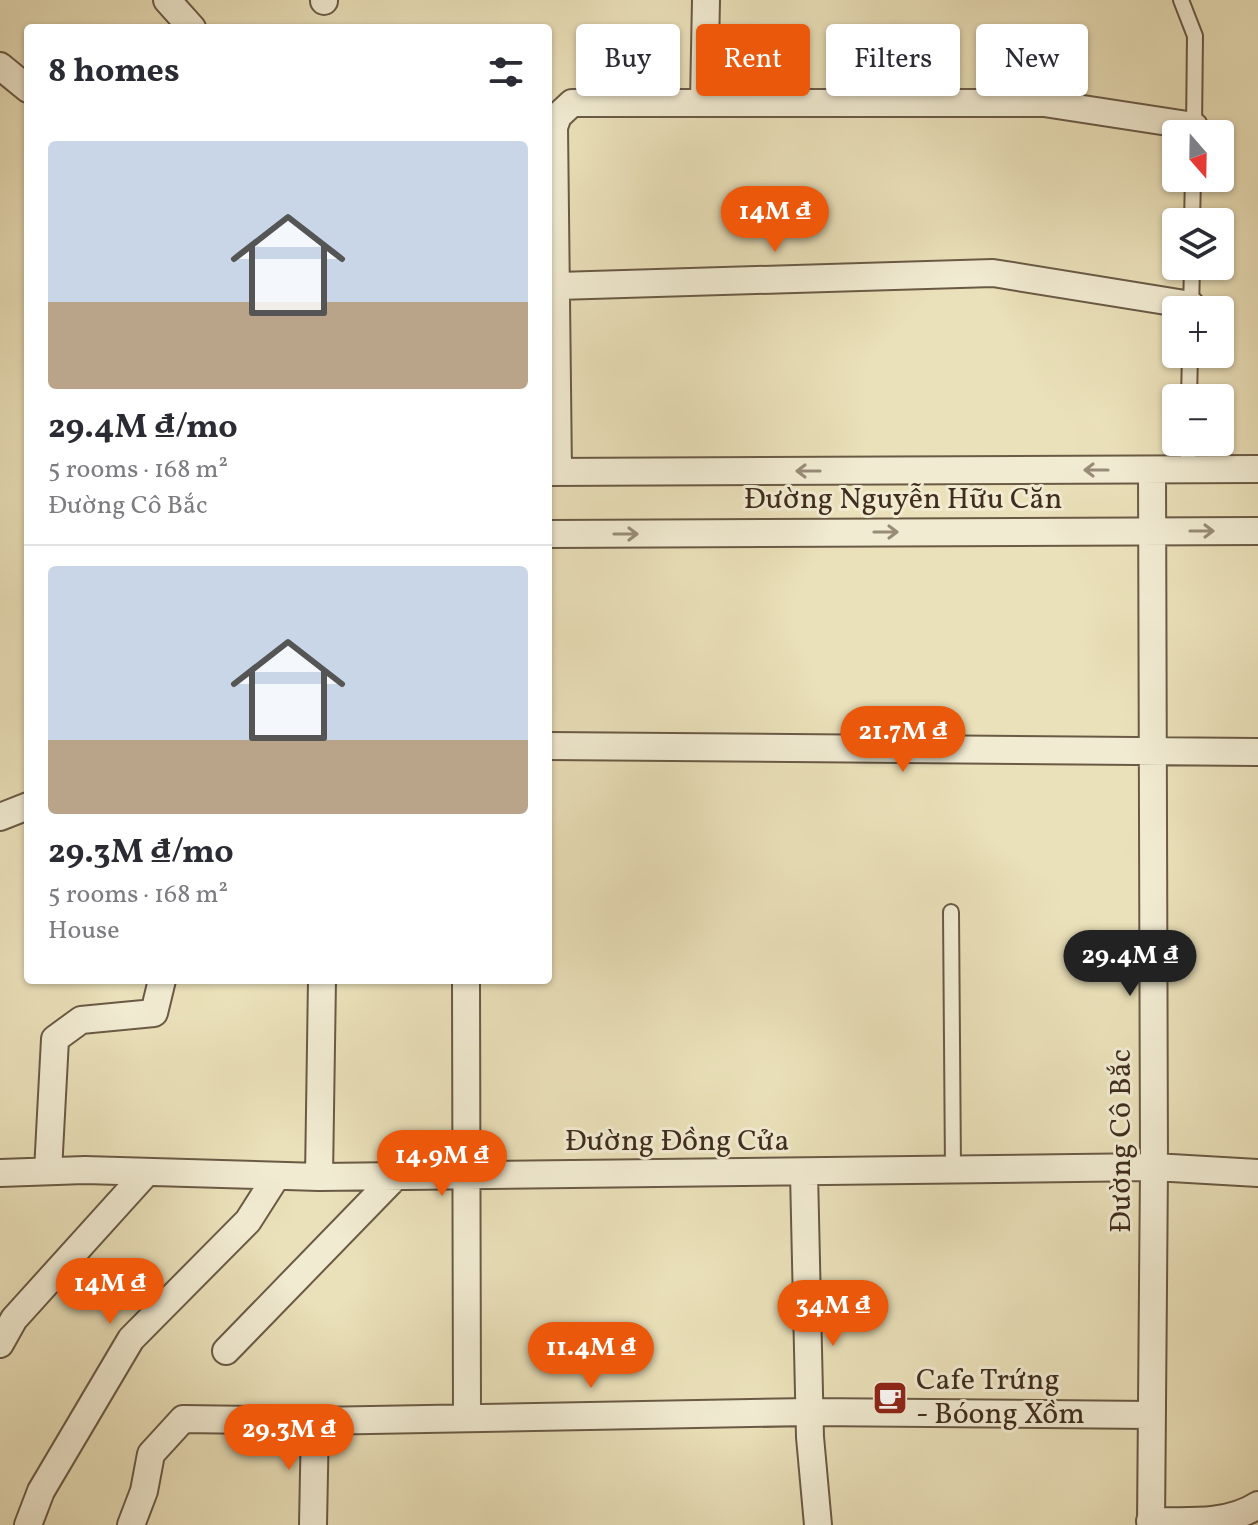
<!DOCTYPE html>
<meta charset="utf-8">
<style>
:root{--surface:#fff;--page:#f7f7f7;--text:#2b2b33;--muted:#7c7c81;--line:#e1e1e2;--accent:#ea580c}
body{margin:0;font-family:Vollkorn,serif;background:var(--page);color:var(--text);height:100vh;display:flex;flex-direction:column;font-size:30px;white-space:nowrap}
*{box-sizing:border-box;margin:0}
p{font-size:26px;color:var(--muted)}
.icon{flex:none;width:44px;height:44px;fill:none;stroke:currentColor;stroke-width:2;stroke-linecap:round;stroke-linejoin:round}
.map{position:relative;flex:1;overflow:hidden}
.details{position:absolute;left:24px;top:24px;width:528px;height:960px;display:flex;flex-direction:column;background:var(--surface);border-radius:8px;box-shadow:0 2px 6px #0004}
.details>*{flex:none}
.banner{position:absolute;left:576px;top:24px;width:562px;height:72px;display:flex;gap:16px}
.needle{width:52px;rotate:160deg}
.tools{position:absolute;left:1162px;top:120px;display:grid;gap:16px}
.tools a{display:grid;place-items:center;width:72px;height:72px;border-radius:8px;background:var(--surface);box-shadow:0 2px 6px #0004;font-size:40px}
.price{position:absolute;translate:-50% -68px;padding:0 18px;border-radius:28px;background:var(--accent);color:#fff;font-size:26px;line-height:52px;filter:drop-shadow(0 2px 4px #0008)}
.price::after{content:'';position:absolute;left:50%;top:48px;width:24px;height:18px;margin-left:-12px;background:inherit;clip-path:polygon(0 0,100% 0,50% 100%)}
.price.on{background:#222;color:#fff}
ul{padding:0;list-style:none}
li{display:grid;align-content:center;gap:16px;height:424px;padding:0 24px}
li+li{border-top:2px solid var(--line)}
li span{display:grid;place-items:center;height:248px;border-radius:8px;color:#555}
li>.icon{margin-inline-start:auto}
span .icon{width:144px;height:144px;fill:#fffc;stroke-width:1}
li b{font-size:34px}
h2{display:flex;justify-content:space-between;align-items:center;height:96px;padding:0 24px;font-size:34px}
.tag{padding:0 28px;border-radius:8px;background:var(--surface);box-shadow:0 2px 6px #0004;font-size:28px;line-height:72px}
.tag.on{background:var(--accent);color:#fff}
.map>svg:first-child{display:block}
</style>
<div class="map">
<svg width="1258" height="1525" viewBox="0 0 1258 1525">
<rect width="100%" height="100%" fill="#eae0b9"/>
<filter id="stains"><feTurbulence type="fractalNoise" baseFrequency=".0025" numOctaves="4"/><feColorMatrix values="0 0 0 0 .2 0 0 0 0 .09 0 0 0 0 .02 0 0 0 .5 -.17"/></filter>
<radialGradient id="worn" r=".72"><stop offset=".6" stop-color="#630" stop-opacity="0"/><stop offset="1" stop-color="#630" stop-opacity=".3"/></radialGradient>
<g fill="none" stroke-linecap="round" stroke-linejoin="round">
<!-- lane casing -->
<g stroke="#6a5a45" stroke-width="18">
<path id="lane" d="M1181,0L1195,36L1194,129
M1192,222L1193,178
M1191,310L1192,266
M1189,398L1190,354
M1188,470V442
M951,912L953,1170"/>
</g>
<!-- street casing -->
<g stroke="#6a5a45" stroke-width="30">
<path id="street" d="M167,0L192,28
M324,1V0
M0,66L28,89
M704,101L706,0
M558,286L993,273L1191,305
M548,472L1258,469
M558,472L554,127L558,116L572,103H1044L1194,126
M548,534L1258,531
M548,746L1258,752
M0,817L28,806
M466,980L467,1416
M48,1171L55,1039L81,1020L154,1013L162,980
M0,1173L85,1170L319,1177L1154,1167L1258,1173
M804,1173L810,1437L818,1525
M319,1177L322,980
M0,1344L14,1319L146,1173
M226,1351L395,1177
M1150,1521C1187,1521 1227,1525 1258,1505
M28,1525L41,1491L131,1339L248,1221L276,1177
M131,1525L144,1491L151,1454L183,1419L315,1421L810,1412L1151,1415
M313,1525L315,1421
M1151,1525L1154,1167L1152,470"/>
</g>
<!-- lane -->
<use href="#lane" stroke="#f1ebd2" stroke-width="14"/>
<!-- street -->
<use href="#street" stroke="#f1ebd2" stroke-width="26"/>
</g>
<!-- one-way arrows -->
<defs><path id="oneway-shaft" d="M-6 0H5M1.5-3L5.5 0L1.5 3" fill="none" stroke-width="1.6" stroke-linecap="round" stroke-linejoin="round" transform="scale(2)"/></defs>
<g stroke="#988c78">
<use href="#oneway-shaft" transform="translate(1096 470) rotate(180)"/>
<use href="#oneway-shaft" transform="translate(808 471) rotate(180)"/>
<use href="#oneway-shaft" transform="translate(1202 531)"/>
<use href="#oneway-shaft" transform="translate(886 532)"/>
<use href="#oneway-shaft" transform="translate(626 534)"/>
</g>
<!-- icons -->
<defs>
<g id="cafe-square" transform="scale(1.8)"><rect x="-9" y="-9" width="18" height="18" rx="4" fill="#8f2418" stroke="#f1ebd2"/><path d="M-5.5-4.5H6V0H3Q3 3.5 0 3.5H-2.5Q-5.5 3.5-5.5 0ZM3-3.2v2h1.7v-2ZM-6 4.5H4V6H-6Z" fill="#fff"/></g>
</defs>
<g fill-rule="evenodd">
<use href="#cafe-square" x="890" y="1398"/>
</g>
<g text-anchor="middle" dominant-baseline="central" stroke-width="6" stroke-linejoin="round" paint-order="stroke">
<!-- street labels -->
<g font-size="30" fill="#402d1e" stroke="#f1ebd2">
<text x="903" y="500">Đường Nguyễn Hữu Căn</text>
<text transform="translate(1122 1141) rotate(-90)">Đường Cô Bắc</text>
<text x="677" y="1142">Đường Đồng Cửa</text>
</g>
<!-- poi labels -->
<g font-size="30" fill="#402d1e" stroke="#f1ebd2" text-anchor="start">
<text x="916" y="1381">Cafe Trứng<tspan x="916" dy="34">- Bóong Xồm</tspan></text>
</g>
</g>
<rect width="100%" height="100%" filter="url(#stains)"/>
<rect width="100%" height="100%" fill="url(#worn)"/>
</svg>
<div class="tools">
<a><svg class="needle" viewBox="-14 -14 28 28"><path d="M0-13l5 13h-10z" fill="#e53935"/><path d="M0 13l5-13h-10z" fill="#7c7c81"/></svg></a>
<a><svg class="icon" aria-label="layers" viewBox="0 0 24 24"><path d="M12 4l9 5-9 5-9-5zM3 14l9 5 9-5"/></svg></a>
<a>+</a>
<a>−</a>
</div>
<b class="price" style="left:775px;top:254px">14M ₫</b>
<b class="price" style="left:903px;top:774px">21.7M ₫</b>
<b class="price on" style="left:1130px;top:998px">29.4M ₫</b>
<b class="price" style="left:442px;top:1198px">14.9M ₫</b>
<b class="price" style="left:110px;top:1326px">14M ₫</b>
<b class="price" style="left:833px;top:1348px">34M ₫</b>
<b class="price" style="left:591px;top:1390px">11.4M ₫</b>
<b class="price" style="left:289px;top:1472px">29.3M ₫</b>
<div class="banner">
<a class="tag">Buy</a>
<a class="tag on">Rent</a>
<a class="tag">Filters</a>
<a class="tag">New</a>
</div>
<section class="details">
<h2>8 homes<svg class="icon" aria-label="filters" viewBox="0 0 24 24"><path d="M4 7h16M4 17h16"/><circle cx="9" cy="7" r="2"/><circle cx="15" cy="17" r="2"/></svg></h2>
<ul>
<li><span style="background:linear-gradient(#c9d6e8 65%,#b9a48a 0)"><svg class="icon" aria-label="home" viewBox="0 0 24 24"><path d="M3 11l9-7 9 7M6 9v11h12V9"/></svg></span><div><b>29.4M ₫/mo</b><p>5 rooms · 168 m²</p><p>Đường Cô Bắc</p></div></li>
<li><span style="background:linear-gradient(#c9d6e8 70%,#b9a48a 0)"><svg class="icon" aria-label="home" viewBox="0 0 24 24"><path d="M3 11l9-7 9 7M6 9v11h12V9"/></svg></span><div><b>29.3M ₫/mo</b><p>5 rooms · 168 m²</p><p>House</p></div></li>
</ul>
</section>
</div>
